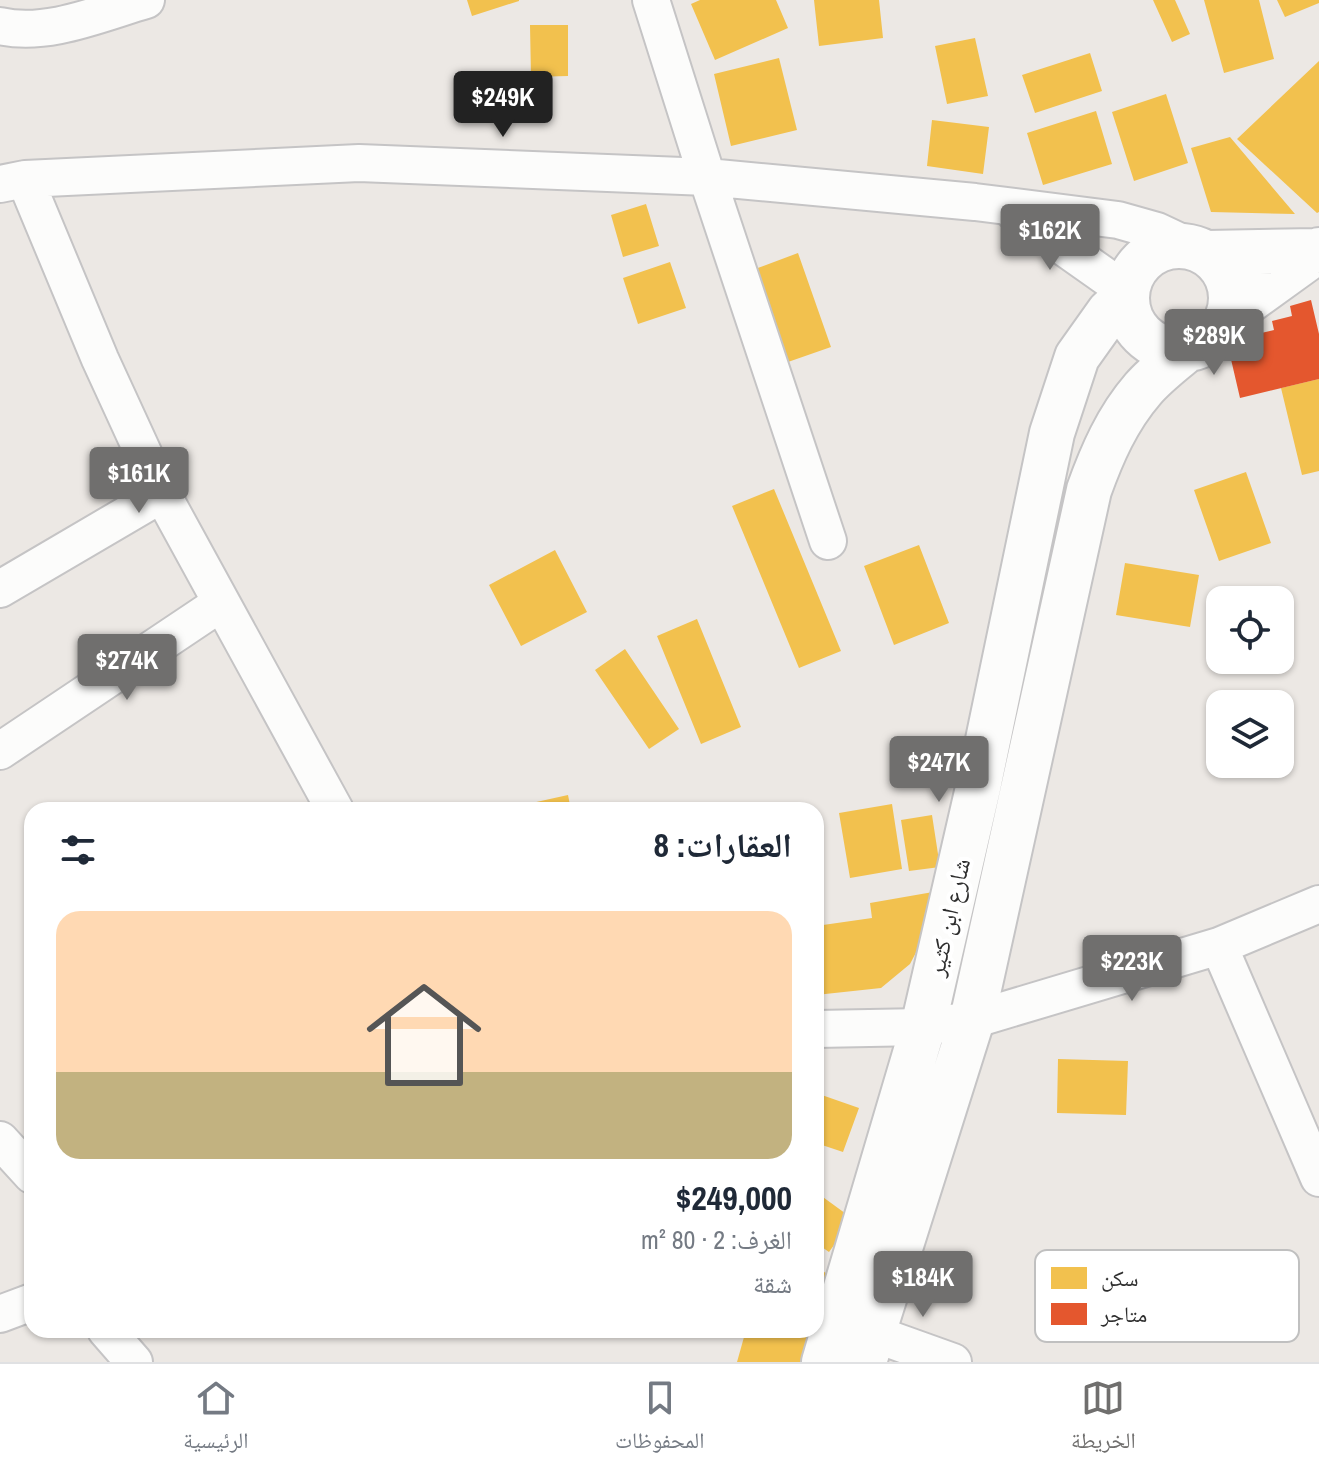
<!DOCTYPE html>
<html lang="ar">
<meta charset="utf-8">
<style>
:root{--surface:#fff;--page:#f2f2f3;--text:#1f2937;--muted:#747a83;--line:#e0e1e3;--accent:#706f6e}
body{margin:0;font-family:"Archivo Narrow","Noto Naskh Arabic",sans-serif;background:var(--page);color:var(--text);direction:rtl;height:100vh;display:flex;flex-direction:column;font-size:30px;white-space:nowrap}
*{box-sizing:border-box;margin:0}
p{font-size:26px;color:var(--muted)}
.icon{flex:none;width:44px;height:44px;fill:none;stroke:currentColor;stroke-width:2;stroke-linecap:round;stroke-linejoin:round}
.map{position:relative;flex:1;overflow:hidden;direction:ltr}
.side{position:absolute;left:24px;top:802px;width:800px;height:536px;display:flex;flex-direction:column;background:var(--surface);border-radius:24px;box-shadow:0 2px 6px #0004;direction:rtl}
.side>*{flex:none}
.fabs{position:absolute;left:1206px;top:586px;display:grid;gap:16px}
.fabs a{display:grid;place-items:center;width:88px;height:88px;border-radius:16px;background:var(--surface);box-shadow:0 2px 6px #0004;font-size:40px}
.price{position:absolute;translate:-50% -68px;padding:0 18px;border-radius:8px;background:var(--accent);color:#fff;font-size:26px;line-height:52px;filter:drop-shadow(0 2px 4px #0008)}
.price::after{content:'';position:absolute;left:50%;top:48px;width:24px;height:18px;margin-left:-12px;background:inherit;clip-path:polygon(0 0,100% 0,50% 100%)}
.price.selected{background:#222;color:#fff}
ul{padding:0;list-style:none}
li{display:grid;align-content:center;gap:16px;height:424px;padding:0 32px}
li span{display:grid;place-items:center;height:248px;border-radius:24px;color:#555}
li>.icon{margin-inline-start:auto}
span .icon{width:144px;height:144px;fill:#fffc;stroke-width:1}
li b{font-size:34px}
h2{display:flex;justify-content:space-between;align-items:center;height:96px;padding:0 32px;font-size:34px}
.tabs{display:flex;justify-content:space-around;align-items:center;height:112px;border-top:2px solid var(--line);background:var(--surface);font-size:22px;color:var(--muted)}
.tabs a{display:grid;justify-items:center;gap:4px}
.tabs .selected{color:var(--accent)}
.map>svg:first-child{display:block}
</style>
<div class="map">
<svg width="1319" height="1362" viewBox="0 0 1319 1362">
<rect width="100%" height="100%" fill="#ece8e4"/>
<!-- homes -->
<path fill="#f2c14e" d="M467,0H519V1L472,16Z
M700,0H776L788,28L715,60L691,4Z
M814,0H879L883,38L819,46Z
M1153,0H1175L1190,34L1172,42Z
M1204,0H1259L1274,59L1224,73Z
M1277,0H1319V3L1285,17Z
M530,25H568V76L531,77Z
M975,38L988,96L947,104L935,46Z
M1090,53L1102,91L1035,113L1022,75Z
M779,58L797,130L731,146L714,74Z
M1319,61V212L1317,213L1237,139Z
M1166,94L1188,163L1134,181L1112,112Z
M1096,111L1112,164L1043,185L1027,133Z
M932,120L989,127L983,174L927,166Z
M1230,137L1295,214L1211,212L1191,148Z
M646,204L659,246L623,257L611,215Z
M798,253L831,347L788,362L755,269Z
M670,262L686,308L638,324L623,278Z
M1319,379V471L1302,475L1281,388Z
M1246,472L1271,543L1219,561L1194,490Z
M774,489L841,651L799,668L732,506Z
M919,545L949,623L894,645L864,566Z
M555,550L587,612L521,646L489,585Z
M1125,563L1199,575L1190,627L1116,615Z
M697,619L741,727L701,744L657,636Z
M625,649L679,729L649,749L595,670Z
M568,795L571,810H506L505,809Z
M892,804L902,869L850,878L839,813Z
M932,815L940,867L909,871L901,820Z
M933,892L924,937L910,964L881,988L816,995V926L872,918L870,903Z
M1058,1059L1128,1061L1126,1115L1057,1113Z
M816,1093L859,1108L843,1152L816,1143Z
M816,1192L853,1219L829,1252L816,1243Z
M816,1266L834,1279L818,1300L816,1298Z
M746,1330H815L806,1362H737Z"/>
<!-- shops -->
<path fill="#e4572e" d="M1311,300L1319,334V379L1240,398L1230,355L1247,351L1245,344L1258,341L1257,334L1274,330L1272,321L1292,316L1290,306Z"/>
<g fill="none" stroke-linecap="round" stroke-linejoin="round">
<!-- street casing -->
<g stroke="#c5c4c5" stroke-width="40">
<path id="street" d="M651,0L707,177L828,541
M0,26C47,37 101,13 146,0
M25,179L100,359L162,494L335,810
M0,184L25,179L359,163L707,177L975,202L1118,220L1157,231L1191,247
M1014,212L1126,291
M0,589L162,494
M0,751L221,603
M1219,946L1319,1178
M816,1029L923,1027L972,1020L1219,946L1319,904
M0,1140L32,1175
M0,1314L32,1302
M106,1330L134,1362
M872,1333L953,1362"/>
</g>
<!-- secondary casing -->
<g stroke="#c5c4c5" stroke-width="48">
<path id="secondary" d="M1127 298a52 52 0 1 1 104 0a52 52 0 1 1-104 0Z
M1207,253L1316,251
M1229,315L1319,250
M824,1362L923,1027L978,788L1052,433L1077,357L1109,312L1127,295
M864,1362L972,1020L1089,490C1102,454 1117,419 1143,389C1155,375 1171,363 1185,351"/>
</g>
<!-- street -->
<use href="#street" stroke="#fcfcfb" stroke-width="36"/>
<!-- secondary -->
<use href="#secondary" stroke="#fcfcfb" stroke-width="44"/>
</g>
<g text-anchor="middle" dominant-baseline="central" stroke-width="8" stroke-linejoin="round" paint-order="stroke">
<!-- street labels -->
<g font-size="24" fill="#2e2e2e" stroke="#fff">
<text transform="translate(948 917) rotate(-77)">شارع ابن كثير</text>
</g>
</g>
<!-- legend -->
<rect x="1035" y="1250" width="264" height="92" rx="12" fill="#fff" stroke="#c0c0c0" stroke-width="2"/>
<rect x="1051" y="1267" width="36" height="22" fill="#f2c14e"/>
<rect x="1051" y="1303" width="36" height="22" fill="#e4572e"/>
<g font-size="22" fill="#2e2e2e">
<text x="1101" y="1286">سكن</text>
<text x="1101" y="1322">متاجر</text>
</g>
</svg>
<div class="fabs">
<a><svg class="icon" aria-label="locate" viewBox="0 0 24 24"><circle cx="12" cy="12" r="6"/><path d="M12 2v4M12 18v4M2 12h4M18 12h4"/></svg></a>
<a><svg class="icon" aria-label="layers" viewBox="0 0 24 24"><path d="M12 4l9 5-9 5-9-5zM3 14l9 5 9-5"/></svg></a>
</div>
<b class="price selected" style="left:503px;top:139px">$249K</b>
<b class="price" style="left:1050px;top:272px">$162K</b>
<b class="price" style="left:1214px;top:377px">$289K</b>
<b class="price" style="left:139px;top:515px">$161K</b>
<b class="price" style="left:127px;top:702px">$274K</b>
<b class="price" style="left:939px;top:804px">$247K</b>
<b class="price" style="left:1132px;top:1003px">$223K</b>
<b class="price" style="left:923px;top:1319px">$184K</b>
<section class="side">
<h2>العقارات: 8<svg class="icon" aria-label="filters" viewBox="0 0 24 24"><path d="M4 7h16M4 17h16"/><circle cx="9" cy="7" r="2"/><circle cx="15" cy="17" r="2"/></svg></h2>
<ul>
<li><span style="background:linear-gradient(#ffd9b3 65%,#c2b280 0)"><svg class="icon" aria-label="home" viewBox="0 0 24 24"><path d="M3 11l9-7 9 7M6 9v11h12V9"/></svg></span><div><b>$249,000</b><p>الغرف: 2 · 80 m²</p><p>شقة</p></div></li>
</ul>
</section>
</div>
<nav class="tabs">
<a class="selected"><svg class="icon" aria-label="map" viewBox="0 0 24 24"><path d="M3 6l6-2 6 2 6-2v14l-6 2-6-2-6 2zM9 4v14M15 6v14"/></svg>الخريطة</a>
<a><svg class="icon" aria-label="saved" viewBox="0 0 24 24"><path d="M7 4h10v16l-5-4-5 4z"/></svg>المحفوظات</a>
<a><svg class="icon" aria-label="home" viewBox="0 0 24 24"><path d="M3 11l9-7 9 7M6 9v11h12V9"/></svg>الرئيسية</a>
</nav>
